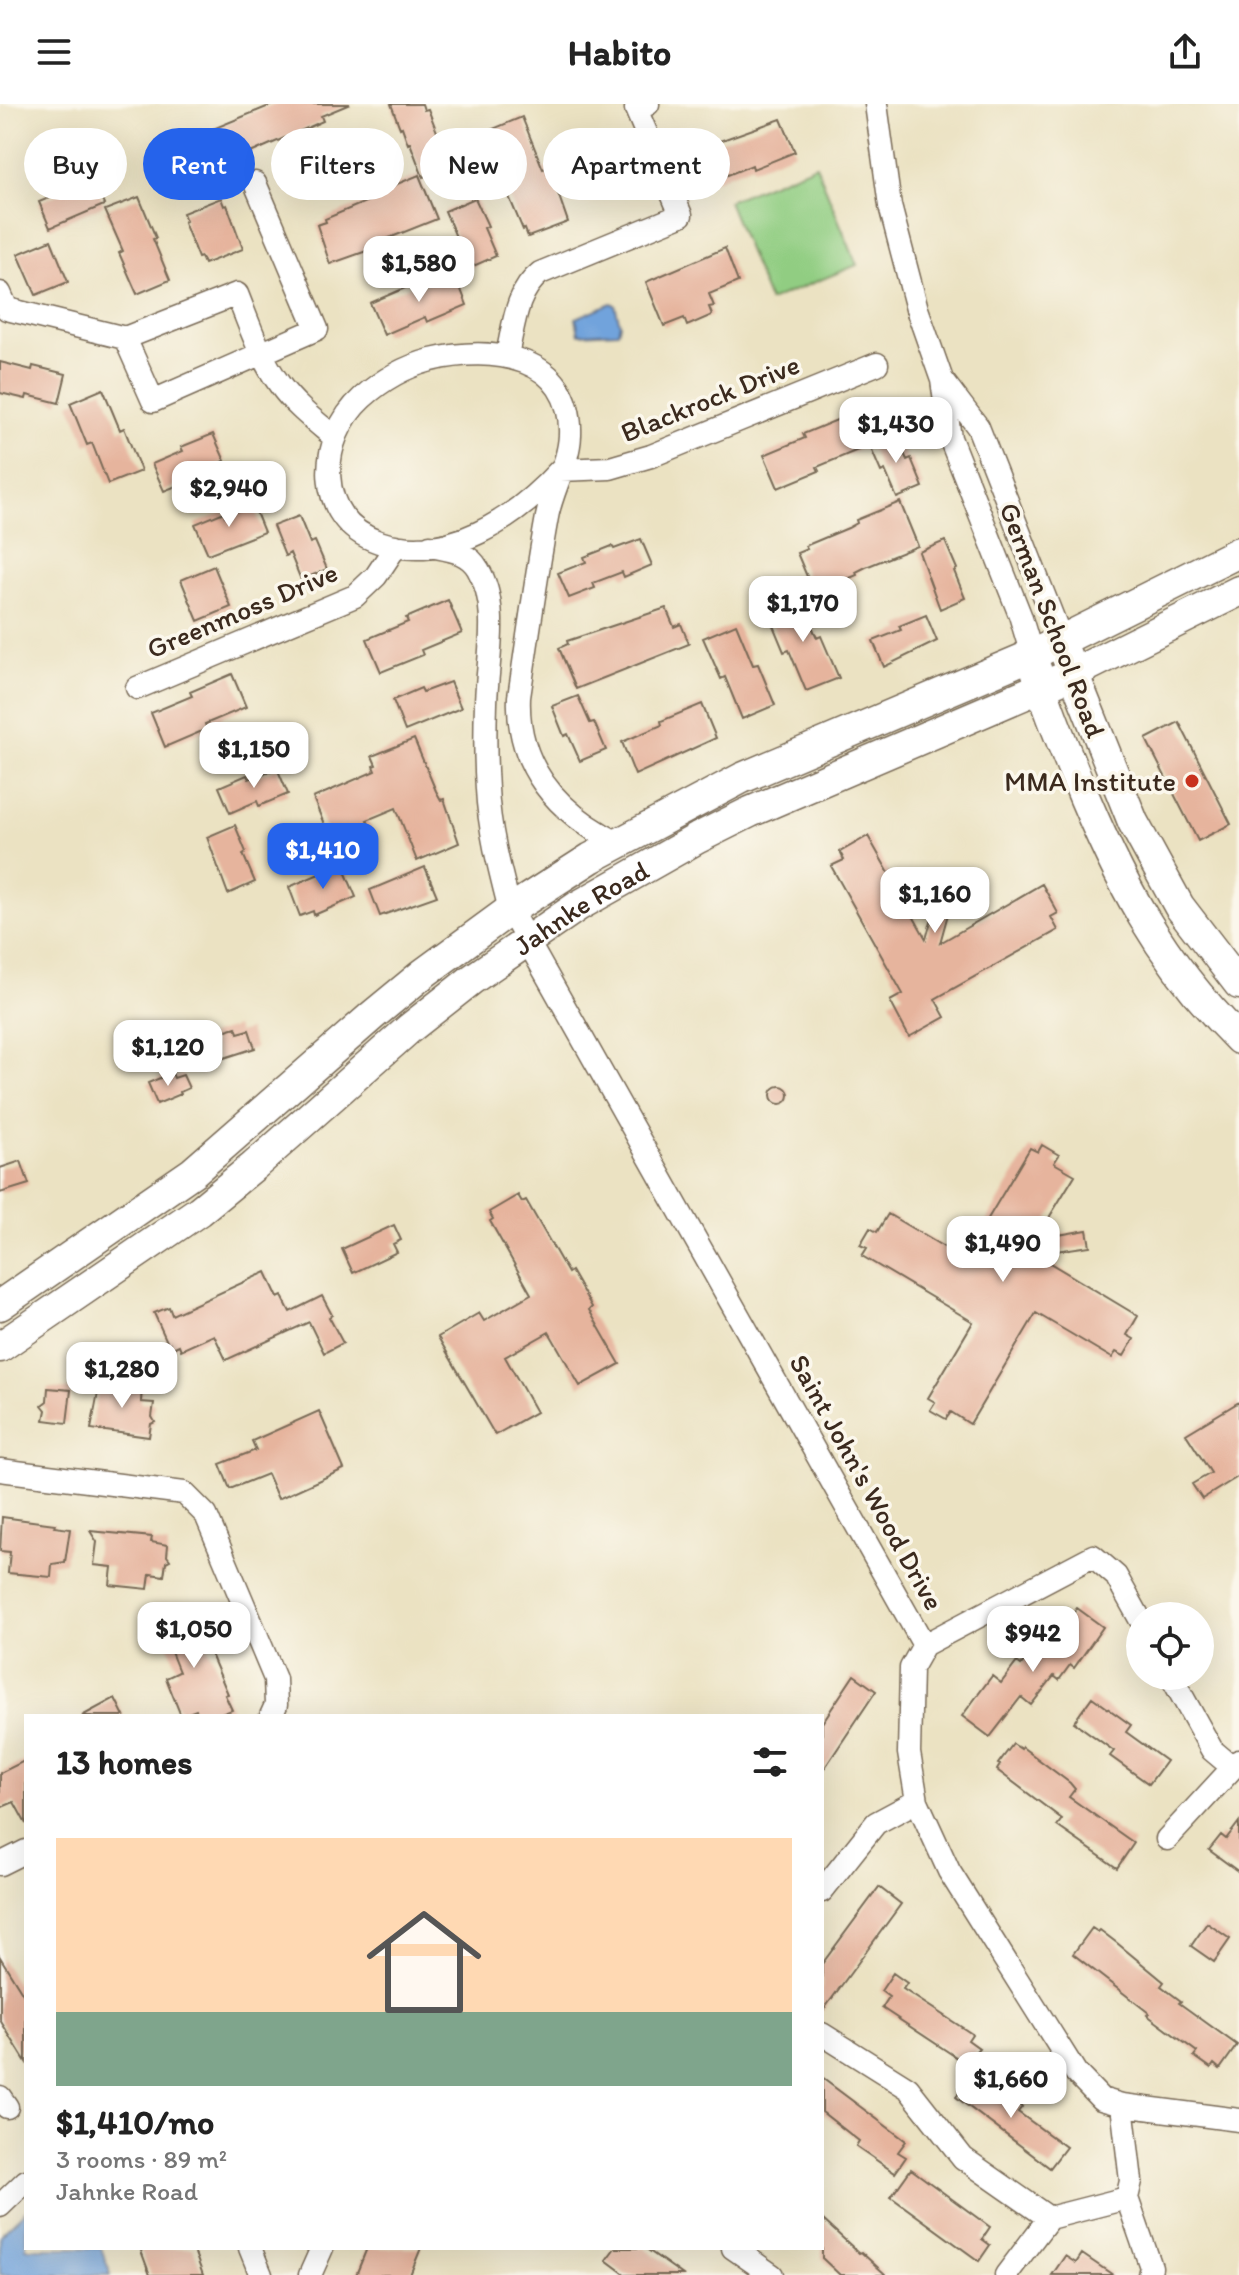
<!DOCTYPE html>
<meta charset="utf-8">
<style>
:root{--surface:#fff;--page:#f2f2f2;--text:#222;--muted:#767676;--accent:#2563eb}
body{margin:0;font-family:Itim,sans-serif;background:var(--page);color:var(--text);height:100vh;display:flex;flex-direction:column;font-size:30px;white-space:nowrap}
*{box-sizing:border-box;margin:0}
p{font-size:26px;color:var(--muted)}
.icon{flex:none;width:44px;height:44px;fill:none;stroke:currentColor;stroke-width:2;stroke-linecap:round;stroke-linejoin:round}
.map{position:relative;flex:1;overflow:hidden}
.panel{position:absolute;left:24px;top:1610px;width:800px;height:536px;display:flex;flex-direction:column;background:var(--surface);border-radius:0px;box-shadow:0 8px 32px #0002}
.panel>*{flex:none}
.banner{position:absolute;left:24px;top:24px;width:800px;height:72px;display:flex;gap:16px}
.controls{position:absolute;left:1126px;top:1498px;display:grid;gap:16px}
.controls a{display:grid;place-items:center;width:88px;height:88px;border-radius:50%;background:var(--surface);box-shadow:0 8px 32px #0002;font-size:40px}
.price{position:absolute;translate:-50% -68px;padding:0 18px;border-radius:16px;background:#fff;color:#222;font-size:26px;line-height:52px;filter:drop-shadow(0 2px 4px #0008)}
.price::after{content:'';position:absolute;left:50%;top:48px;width:24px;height:18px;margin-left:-12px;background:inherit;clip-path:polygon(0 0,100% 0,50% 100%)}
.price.current{background:var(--accent);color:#fff}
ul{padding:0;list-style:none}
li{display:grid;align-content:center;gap:16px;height:424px;padding:0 32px}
li span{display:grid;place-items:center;height:248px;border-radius:0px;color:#555}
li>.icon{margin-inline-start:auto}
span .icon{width:144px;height:144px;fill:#fffc;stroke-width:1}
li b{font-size:34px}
h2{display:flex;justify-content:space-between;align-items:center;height:96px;padding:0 32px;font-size:34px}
.chip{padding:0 28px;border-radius:36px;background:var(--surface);box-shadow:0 8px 32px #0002;font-size:28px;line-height:72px}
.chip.current{background:var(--accent);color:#fff}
header{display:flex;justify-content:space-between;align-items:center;height:104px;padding:0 32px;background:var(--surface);font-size:36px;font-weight:700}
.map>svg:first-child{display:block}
</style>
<header><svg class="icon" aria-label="menu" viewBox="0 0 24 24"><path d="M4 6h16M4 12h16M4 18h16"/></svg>Habito<svg class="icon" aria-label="share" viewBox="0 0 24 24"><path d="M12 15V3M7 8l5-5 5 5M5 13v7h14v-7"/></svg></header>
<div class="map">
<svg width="1239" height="2171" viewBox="0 0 1239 2171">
<rect width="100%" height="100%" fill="#fbf7ec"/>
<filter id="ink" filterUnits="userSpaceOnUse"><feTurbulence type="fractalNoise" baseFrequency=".0125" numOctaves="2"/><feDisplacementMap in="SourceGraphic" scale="16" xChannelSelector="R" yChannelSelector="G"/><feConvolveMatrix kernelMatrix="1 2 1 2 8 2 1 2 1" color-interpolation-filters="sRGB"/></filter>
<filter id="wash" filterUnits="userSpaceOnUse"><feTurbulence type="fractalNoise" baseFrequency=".006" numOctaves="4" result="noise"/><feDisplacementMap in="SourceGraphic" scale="32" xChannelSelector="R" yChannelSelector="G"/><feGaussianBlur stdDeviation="1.8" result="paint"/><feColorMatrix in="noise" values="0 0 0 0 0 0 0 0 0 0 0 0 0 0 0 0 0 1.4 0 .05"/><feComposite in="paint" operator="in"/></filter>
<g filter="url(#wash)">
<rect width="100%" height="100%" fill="#ebe2c2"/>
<!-- green -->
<path fill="#91cd82" stroke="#667c50" stroke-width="2" d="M816,61L857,161L769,197L728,97Z"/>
<!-- water -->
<path fill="#71a3dc" stroke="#56667d" stroke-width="2" d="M611,199L615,201L620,220L618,228L579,230L576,214Z
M26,2106V2144H101L111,2171H0V2131Z"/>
<g id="blocks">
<!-- building -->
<path fill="#e6b49d" d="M274,0H350L321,12L323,17L255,47L213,64L211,60L170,77L156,43L200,26L201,30Z
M391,0H422L424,6L428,5L439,33L444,31L456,62L423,73L410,39L408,40L402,23L400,24Z
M522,13L543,65L546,64L549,73L552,72L568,118L528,133L525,125L523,126L505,83L503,84L499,74L496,76L481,30Z
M781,15L795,48L753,65L752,61L711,78L697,45Z
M92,71L104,101L50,124L39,98L66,87L64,83Z
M419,71L437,115L384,136L385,138L377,141L378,143L330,160L317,121L326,118L325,115L368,97L367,94L376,91L375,89Z
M139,93L156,134L153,135L170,176L137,190L119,149L123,147L105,106Z
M221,94L224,102L227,101L243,145L204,160L201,153L198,154L184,118L186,117L183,109Z
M475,94L488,122L484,124L496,152L469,164L445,107Z
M51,136L68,178L36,191L18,150Z
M725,144L738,178L709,190L714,202L709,203L712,211L687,222L684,214L664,222L646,178Z
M454,168L467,201L427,218L425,213L384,231L370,199L412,181L414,185Z
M0,258L32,266L33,262L66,270L59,299L27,291L26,295L0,289Z
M103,285L120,326L124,324L141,367L108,380L92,339L87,341L70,299Z
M844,313L858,346L817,363L819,367L778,384L764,351L805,334L803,330Z
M895,329L907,356L911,354L923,383L897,394L885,366L881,368L869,340Z
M213,330L225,357L194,370L196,374L164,387L152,360L183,347L181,343Z
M900,398L918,442L866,463L856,468L857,471L814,489L797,449L807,445L805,442L848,424L857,419L856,416Z
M253,401L264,428L208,450L195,420L224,408L225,412Z
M299,412L310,439L315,437L327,465L301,476L290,449L285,452L273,422Z
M641,435L652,461L624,473L622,468L593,479L595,484L569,494L558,469L586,458L584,453L612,442L614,445Z
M945,437L957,465L954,467L965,494L940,505L919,448Z
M214,462L231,503L198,517L181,476Z
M799,493L817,534L821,532L839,574L806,587L789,546L784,548L767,507Z
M448,496L462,529L421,546L423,551L381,568L367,535L408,518L406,514Z
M666,504L674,523L681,520L689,540L576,585L559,544L568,540L567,537Z
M926,511L937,537L884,563L873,537L901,526L899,522Z
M736,520L753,561L758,560L775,601L742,615L725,573L721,575L703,534Z
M232,570L246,603L205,620L207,625L165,643L151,609L192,592L190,588Z
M450,578L461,604L405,627L393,596L421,584L423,588Z
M578,592L590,619L594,618L606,646L580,657L568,630L564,632L552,602Z
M702,600L716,634L635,671L622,638L662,621L661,617Z
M1179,618L1231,720L1198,737L1146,635Z
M414,635L436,687L441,696L444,695L459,739L417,757L396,704L367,716L373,729L335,746L313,694L375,667L373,662L376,661L372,652Z
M277,664L288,690L259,702L257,697L230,709L219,683L247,671L249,675Z
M235,721L246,748L243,750L255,778L228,790L207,733Z
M868,732L926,835L939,789L953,792L940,839L1042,780L1058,809L1051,813L1058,826L935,895L945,913L909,933L890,897L903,890L831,762L844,756L840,748Z
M342,760L356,793L314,811L313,807L300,812L289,783Z
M425,763L437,792L380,812L370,786Z
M236,923L238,929L249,926L255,944L218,956L210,931Z
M172,969L174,974L183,971L189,984L180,988L181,990L157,1000L148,979Z
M771 991a9 9 0 1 1 18 0a9 9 0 1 1-18 0Z
M1042,1041L1059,1051L1054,1059L1075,1071L1036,1135L1087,1126L1090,1142L1035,1150L1138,1212L1127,1231L1134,1235L1124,1252L1116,1248L1112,1254L1036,1209L970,1320L951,1308L946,1315L930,1306L935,1298L928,1294L973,1218L862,1152L867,1144L860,1141L870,1124L877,1128L888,1110L964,1155L1030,1044L1038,1048Z
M21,1057L29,1080L0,1089V1064Z
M518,1091L522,1098L526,1096L568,1169L571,1167L592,1203L589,1206L620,1260L580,1282L549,1228L505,1253L536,1308L495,1331L438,1233L479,1209L484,1217L531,1190L490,1117L493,1115L489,1108Z
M394,1121L401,1136L393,1140L397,1148L353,1169L342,1145Z
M266,1168L278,1194L282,1192L290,1208L322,1192L332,1211L329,1213L343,1239L324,1249L309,1218L226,1256L214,1231L181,1246L179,1241L173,1244L170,1239L168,1240L154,1209L169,1203L172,1211Z
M100,1278L142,1282L141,1298L154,1299L152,1313L155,1318L151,1320L149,1333L91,1325Z
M48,1284L71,1286L67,1319L44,1316L46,1306L42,1301L47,1297Z
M1239,1298V1372L1202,1395L1192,1380L1211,1369L1186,1330Z
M319,1307L344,1365L278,1395L267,1370L230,1385L220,1360L256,1346L252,1337Z
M2,1413L55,1420L54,1423L70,1425L65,1458L52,1460L51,1473L8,1469L10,1448L0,1447Z
M90,1427L152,1433L151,1438L168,1441L167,1452L170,1456L166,1458L164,1472L150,1470L148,1485L110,1481L112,1463L94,1461L97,1438Z
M1077,1504L1103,1523L1074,1564L1070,1561L1059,1576L1054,1572L1031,1601L1021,1593L990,1633L962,1612L992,1572L1001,1579L1017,1558L1021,1561L1037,1540L1039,1542L1041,1539L1049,1544Z
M192,1506L228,1590L225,1591L232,1606L216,1612H198L196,1606L181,1612L166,1574L179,1568L165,1533L164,1525L167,1524L164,1517Z
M854,1571L876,1587L822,1668V1619Z
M1092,1593L1131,1621L1126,1628L1166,1657L1149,1680L1110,1652L1114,1647L1074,1618Z
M115,1594L124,1612H82Z
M1013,1640L1021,1645L1022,1643L1070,1679L1075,1685L1069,1693L1134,1739L1117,1764L1057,1722L1062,1715L997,1666L1000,1661L998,1660Z
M26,1656V1720L14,1698L0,1704V1669Z
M1239,1718V1768L1209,1746L1221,1731L1226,1735Z
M879,1783L901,1800L822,1908V1860Z
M1207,1819L1230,1835L1214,1858L1191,1842Z
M1092,1824L1098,1828L1100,1826L1117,1839L1164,1878L1161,1882L1181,1897L1179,1899L1237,1941L1220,1965L1214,1960L1211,1964L1194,1952L1197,1948L1147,1911L1149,1909L1073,1850Z
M0,1853L26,1895V1958L0,1916Z
M893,1869L907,1879L903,1885L972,1930L968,1936L979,1944L965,1959L882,1904L889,1893L881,1887Z
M971,1972L993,1989L1000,1980L1012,1989L1009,1993L1022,2003L1018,2008L1066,2043L1050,2064L956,1993Z
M822,1974L906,2037L898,2048L906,2053L895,2069L856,2042L859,2037L822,2008Z
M911,2065L990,2123L982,2135L990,2141L979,2157L891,2093Z
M822,2115L859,2149L861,2148L886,2171H840L822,2154Z
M140,2144H193L203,2171H150Z
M367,2144H421L410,2171H356Z
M615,2144H645L683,2171H626L606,2156Z
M1082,2150L1113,2171H1052L1065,2152L1076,2159Z"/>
</g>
</g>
<g filter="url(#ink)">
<use href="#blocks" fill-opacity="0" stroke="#796a57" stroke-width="2"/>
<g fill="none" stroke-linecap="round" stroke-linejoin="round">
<!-- street casing -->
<g stroke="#796a57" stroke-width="25">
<path id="street" d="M876,0L890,102L917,205L942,276L950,334L1020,511L1032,551
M0,189L7,205L125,234L237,190C249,220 260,254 280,281C294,301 315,317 334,333
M125,234L153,297L317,225L255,79
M507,251C514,222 515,189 540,169L681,111L636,5L648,0
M943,277L978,323L1062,537
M560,366C516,414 448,461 379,438C313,416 318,334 362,294C382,276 404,263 431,256C491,241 573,251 570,331C569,359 552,385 547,413C536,473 528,533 519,593C516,663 558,709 618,739
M560,366L610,364L651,352L877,260
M430,442C449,446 468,447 478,465C501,503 487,557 486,599C485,627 485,656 487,685C489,725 500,767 510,806L924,1541L911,1564L909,1649L917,1697L949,1767L1076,1969L1101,1995L1122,2001L1239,2016
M137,584L355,492L376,472L396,442
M0,1366L184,1389L206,1411L275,1575L276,1601L271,1612
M924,1541L1093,1452L1116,1472L1140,1515
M1171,1572L1212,1646L1231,1662
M1167,1735L1239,1657
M0,1760L26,1747
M822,1787L876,1719L917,1697
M822,1930L908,1984L963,2054L1049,2114
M0,1993L7,2003
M1122,2001L1131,2077L1127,2094L1151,2163L1149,2171
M0,2102L26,2077
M250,2144L261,2171
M733,2144L772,2171
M310,2171L322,2144
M1006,2171L1049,2114L1127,2094"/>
</g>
<!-- secondary casing -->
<g stroke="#796a57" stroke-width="33">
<g id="secondary">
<path d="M1066,551L1133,718L1179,802L1239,880"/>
<path d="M1036,565C1046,602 1062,638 1076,673C1118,776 1159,856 1239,935"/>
<path d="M0,1201L193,1068L373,911L424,869L510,806L591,754L742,674L1032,551L1239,448"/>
<path id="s1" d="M0,1243L199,1107L254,1062L410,924L471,876L578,802L698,734L750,708L1072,570L1239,487"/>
</g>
</g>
<!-- street -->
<use href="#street" stroke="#fff" stroke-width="22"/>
<!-- secondary -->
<use href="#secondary" stroke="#fff" stroke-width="30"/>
</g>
</g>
<!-- markers -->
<circle fill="#c8321e" stroke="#fbf7ec" stroke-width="3" cx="1192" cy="677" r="8"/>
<g text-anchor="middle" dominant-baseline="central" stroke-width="7" stroke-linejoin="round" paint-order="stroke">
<!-- street labels -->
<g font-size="28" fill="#3b2a1e" stroke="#fbf7ec">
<text transform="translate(710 294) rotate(-22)">Blackrock Drive</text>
<text transform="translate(242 506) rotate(-23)">Greenmoss Drive</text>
<text transform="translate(1053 516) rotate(69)">German School Road</text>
<text stroke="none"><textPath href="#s1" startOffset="730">Jahnke Road</textPath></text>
<text transform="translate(867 1378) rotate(61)">Saint John's Wood Drive</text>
</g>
<!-- poi labels -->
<g font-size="28" fill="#3b2a1e" stroke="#fbf7ec" text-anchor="end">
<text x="1176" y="677">MMA Institute</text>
</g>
</g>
</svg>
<div class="controls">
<a><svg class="icon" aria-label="locate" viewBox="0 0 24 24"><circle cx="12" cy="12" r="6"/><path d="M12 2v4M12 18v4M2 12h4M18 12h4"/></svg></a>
</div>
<b class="price" style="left:419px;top:200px">$1,580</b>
<b class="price" style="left:896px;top:361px">$1,430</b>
<b class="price" style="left:229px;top:425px">$2,940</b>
<b class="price" style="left:803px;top:540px">$1,170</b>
<b class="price" style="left:254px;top:686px">$1,150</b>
<b class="price current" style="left:323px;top:787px">$1,410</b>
<b class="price" style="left:935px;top:831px">$1,160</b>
<b class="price" style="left:168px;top:984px">$1,120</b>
<b class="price" style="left:1003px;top:1180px">$1,490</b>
<b class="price" style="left:122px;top:1306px">$1,280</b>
<b class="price" style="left:194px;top:1566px">$1,050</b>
<b class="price" style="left:1033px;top:1570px">$942</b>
<b class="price" style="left:1011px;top:2016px">$1,660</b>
<div class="banner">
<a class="chip">Buy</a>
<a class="chip current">Rent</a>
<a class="chip">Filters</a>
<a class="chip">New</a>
<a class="chip">Apartment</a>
</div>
<section class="panel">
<h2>13 homes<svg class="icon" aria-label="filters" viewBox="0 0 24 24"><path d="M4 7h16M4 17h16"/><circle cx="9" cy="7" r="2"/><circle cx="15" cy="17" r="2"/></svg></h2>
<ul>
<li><span style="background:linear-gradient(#ffd9b3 70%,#7fa58c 0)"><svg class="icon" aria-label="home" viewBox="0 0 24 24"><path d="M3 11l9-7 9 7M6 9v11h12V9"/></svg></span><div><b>$1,410/mo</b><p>3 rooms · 89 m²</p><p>Jahnke Road</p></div></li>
</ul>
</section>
</div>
